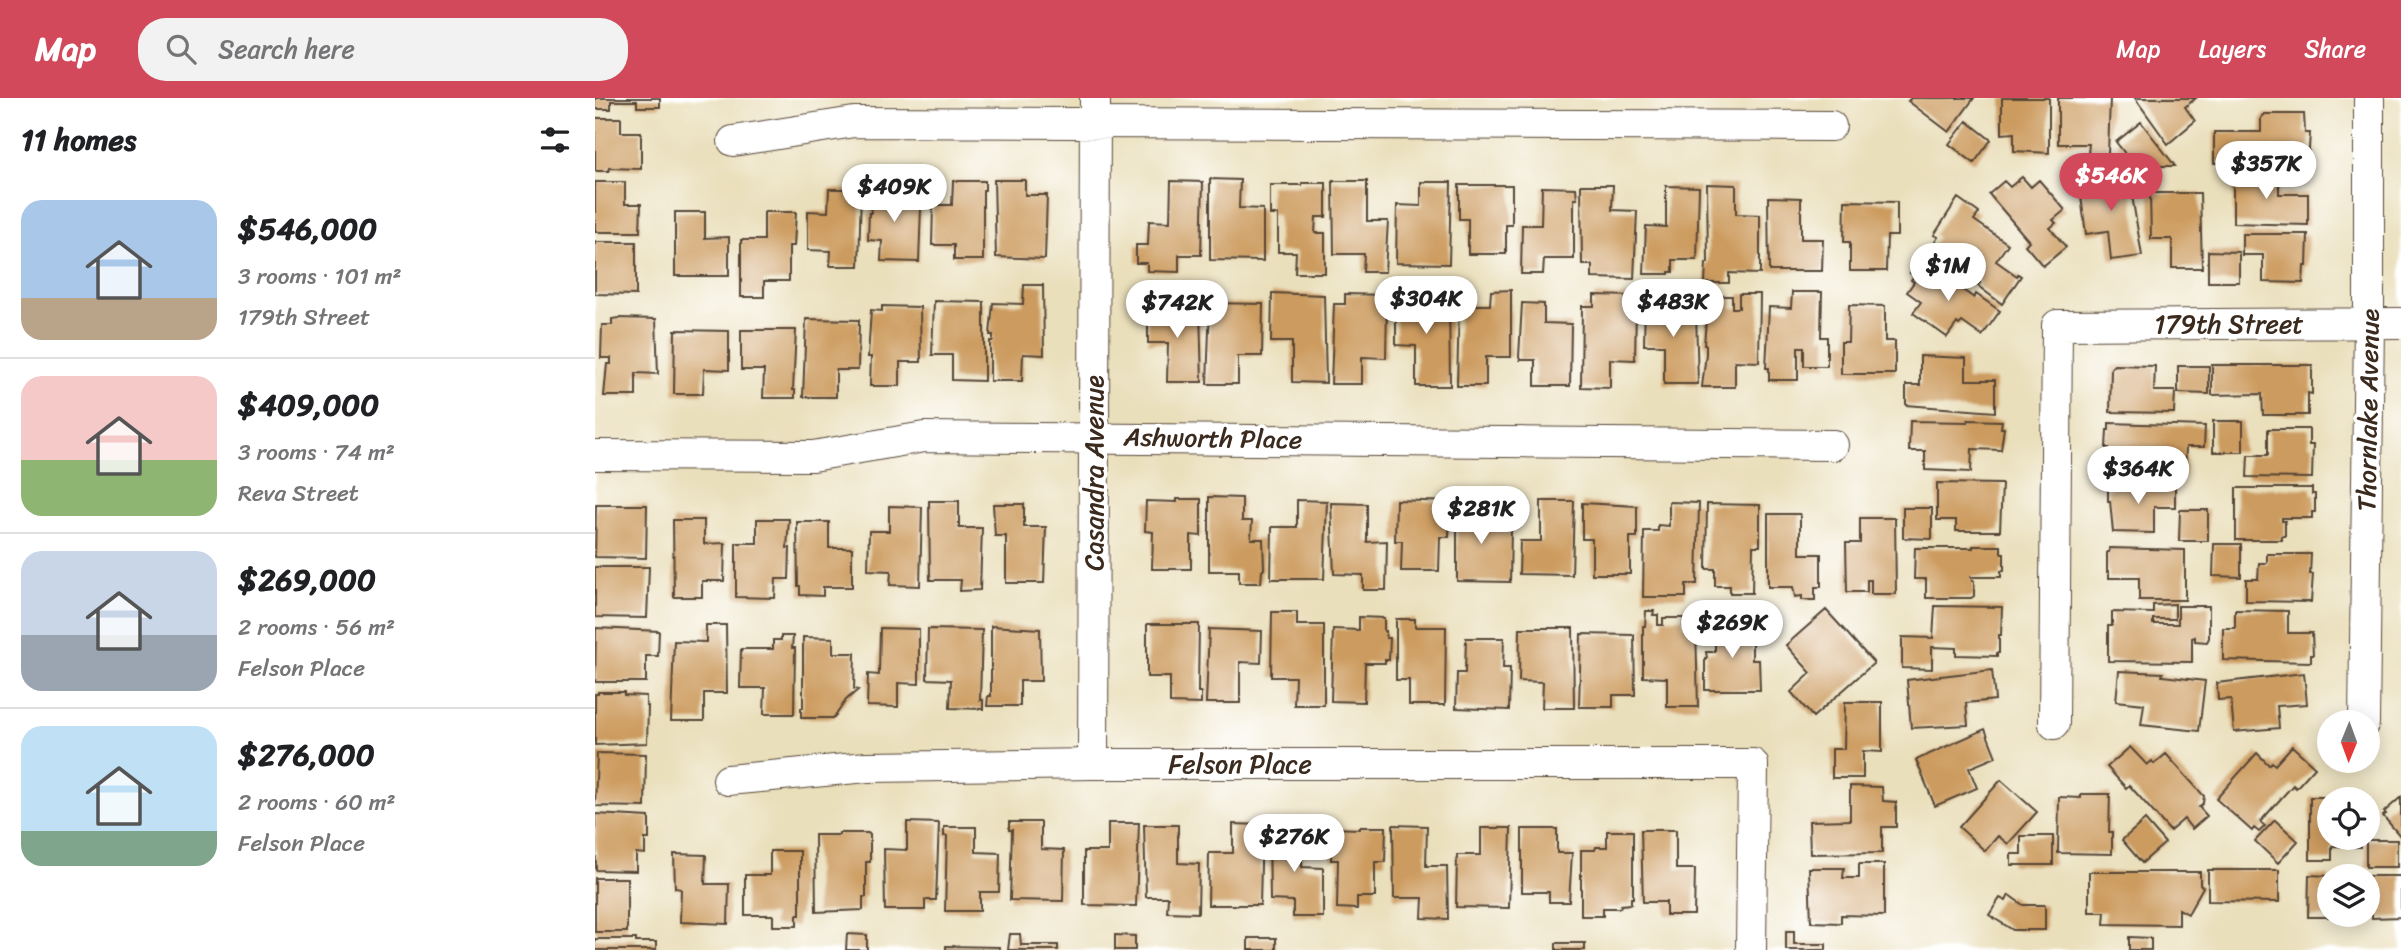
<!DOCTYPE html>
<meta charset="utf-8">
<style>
:root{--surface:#fff;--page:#f2f2f2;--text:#202124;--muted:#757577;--line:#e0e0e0;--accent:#d1495b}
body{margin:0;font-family:Sriracha,sans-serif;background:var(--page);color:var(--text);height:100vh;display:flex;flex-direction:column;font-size:26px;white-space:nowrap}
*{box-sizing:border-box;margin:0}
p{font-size:23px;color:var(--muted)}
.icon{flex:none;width:38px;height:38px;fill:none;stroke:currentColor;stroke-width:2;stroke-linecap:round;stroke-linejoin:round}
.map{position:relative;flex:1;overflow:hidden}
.sheet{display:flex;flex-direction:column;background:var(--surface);width:595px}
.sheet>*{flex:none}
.needle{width:46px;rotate:181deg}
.fabs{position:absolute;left:1722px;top:612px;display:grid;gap:14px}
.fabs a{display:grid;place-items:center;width:63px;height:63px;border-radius:50%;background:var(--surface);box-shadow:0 4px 18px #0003;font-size:35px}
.price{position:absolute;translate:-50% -60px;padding:0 16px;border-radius:24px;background:#fff;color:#222;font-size:23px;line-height:46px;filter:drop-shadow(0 2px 4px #0008)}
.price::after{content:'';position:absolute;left:50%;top:42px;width:21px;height:16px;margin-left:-10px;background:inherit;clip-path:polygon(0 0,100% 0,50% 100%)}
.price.current{background:var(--accent);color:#fff}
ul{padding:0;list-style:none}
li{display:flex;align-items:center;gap:21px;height:175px;padding:0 21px}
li+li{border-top:2px solid var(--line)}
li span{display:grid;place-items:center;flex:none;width:196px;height:140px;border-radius:21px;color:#555}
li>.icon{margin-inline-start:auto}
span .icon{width:84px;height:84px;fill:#fffc;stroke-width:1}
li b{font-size:30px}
h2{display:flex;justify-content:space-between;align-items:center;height:84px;padding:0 21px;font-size:30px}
header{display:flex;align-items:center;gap:42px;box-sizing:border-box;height:98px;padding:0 35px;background:var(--accent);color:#fff}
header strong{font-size:33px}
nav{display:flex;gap:38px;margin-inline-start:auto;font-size:24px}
.search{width:490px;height:63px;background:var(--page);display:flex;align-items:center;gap:18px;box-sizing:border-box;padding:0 24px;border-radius:28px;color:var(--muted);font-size:26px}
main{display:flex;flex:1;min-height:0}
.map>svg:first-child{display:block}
</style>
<header>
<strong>Map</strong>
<div class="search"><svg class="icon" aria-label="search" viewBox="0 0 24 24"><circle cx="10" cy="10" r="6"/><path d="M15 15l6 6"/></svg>Search here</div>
<nav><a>Map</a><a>Layers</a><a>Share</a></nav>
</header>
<main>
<section class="sheet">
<h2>11 homes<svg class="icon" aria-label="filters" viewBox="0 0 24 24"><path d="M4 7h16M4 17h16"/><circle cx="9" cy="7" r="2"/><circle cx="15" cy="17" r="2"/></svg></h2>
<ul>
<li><span style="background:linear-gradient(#a9c7e8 70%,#b9a48a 0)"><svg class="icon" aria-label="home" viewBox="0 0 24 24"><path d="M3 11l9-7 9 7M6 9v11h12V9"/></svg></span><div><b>$546,000</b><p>3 rooms · 101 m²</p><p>179th Street</p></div></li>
<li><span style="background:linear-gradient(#f6c9c9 60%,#8fb573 0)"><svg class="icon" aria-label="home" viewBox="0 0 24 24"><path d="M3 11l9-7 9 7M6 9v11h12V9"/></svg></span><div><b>$409,000</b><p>3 rooms · 74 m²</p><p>Reva Street</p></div></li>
<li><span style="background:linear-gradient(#c9d6e8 60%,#9aa5b1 0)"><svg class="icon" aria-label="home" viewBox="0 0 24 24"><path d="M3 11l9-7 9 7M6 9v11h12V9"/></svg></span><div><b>$269,000</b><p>2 rooms · 56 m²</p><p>Felson Place</p></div></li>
<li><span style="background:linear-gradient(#bfe0f5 75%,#7fa58c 0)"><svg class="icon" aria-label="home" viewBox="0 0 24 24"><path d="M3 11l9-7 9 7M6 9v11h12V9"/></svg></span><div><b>$276,000</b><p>2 rooms · 60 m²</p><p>Felson Place</p></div></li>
</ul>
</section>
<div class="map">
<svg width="1806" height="852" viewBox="0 0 1806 852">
<rect width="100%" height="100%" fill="#fff"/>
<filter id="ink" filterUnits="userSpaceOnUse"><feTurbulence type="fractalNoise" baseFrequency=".0143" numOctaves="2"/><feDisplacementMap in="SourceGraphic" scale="14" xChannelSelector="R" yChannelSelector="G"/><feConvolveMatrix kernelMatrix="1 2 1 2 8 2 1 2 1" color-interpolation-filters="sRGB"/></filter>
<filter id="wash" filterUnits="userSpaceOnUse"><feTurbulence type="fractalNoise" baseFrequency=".00686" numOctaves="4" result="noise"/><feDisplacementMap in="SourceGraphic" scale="28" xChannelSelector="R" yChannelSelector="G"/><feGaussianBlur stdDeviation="1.57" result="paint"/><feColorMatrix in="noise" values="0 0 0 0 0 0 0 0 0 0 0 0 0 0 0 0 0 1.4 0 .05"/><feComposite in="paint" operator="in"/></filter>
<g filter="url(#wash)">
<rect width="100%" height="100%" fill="#eadfbb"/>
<g id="blocks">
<!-- building -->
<path fill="#cc9b5e" d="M0,0H65V9H42V3H16V11H0Z
M1316,0H1379L1354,34L1313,3Z
M1407,0H1454V55L1419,53V35L1407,36Z
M1463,0H1515L1513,56H1493L1494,46H1463Z
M1540,0H1601L1590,9L1600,23L1573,46Z
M1670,16H1709L1710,35H1715L1713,66L1619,65V34H1666V20Z
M0,20H26V34H46V71L14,70V73H0Z
M1372,23L1396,42L1379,65L1354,46Z
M1546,24L1580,68H1548L1544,63L1539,67L1521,44Z
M1517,71L1520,87L1535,85L1547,158L1516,162L1513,133L1491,136L1485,91L1492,90L1490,75Z
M1638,73H1684V96H1713V127L1638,125Z
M1427,79L1436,89L1444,82L1470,112L1458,122L1461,125L1455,130L1471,149L1448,168L1430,147L1434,143L1394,96L1409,83L1415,89Z
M615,81L645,82L644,110L668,111V163L615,162Z
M399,82H430V97H452L450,161L401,159Z
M358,83H390V92H388V162H359V147H337L338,107H357Z
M576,83L608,84L606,157H584V174L552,173V165H541V147H553L554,123L575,124Z
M738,83H772V123H793L790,174H768L769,156H739Z
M0,84H30V106H46L45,134H0Z
M826,84H856L854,166L801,165L802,107L826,108Z
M274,85H306L305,108H326L324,164L286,163L287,143L273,142L274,115H276Z
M707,85H731V119H721L720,135H730V175H700L701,154H683V117H675V87H707Z
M1112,86L1141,87V116L1165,117V176L1134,175V185H1110L1111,165H1113Z
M864,87H917V127H911V156H873V121H864Z
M986,87H1018L1017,112L1042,113L1039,181L997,180V167H987Z
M1071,88L1104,89L1102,162H1078V174H1074V176H1049L1051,128L1071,129Z
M947,89L981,90L982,101H979V161H949L948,176H926L927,127H946Z
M234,91H266L264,168H235L236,153L213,152V113L233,114Z
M1555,95H1605L1607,170H1577V141H1556Z
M1173,99L1206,100V141H1228L1227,173H1174Z
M1363,100L1384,115L1379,122L1413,146L1401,163L1422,178L1423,176L1426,178L1407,206L1383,188L1385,185L1335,152L1343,139L1339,137Z
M1250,103L1302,104V138H1292L1291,173H1255V144H1249Z
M80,114H110V140L134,139V178H80Z
M169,114H201L199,148H194V183H169V199H146V142H169Z
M1647,136H1713L1712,168H1709L1708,185L1668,184V157H1647Z
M0,144H41V197L0,196Z
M1613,153L1644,154V184H1613Z
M1329,164L1379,200L1381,196L1405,213L1387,238L1367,224L1364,227L1362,225L1352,239L1318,215L1326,204L1312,194L1319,184L1316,182L1319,178L1315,175L1321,167L1325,170Z
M429,187H448L449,257L428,256L427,283H395V243H398V237H395L398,205L428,206Z
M916,192V259H891V288H862L864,207H895L896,193Z
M1197,194H1227L1226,239H1232V268H1209V249H1203V282H1174V270H1171L1174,209L1196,210Z
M677,195L729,197L731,285L697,284V244H676Z
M750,196L790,197V207H792L791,260L767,259V286H736L739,206H750Z
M1144,196H1165L1164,264L1140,263V289H1107L1111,256V247H1109L1112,209L1125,210V198H1137V210H1144Z
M801,197H854L855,288H821V248L801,247Z
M999,197L1038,198V209H1041L1040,262L1015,261V290L986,289L987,208H999Z
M553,202L574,203L575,212H605L607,284H572L573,245H553Z
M1050,202H1086V214L1101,215L1103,286H1069V247H1049Z
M339,203L389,204V283L357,282V257H337Z
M615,205L668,206L667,258H643V286H612Z
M927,205L949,206V225L976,226L975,288H940V262H925L924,259Z
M1254,207L1290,208V243H1300V276H1246V244H1253Z
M287,208L325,209L326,264H305V288H275L276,259H273L276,212L287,213Z
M24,220L61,221L63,276L41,275V298H9L12,266H16V260H6L7,227H17V221Z
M211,221L264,222L263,272H241V299H208Z
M80,232L134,233V272L109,271L108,296H79Z
M146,232H201L198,292H200V300H168L169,272H146Z
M1325,258L1371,260V282H1400V314L1311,307V287H1325Z
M1519,267L1560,268L1559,293H1580L1579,315L1515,314L1516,270Z
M1617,267H1717V296L1713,295V317H1668L1667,296L1617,297Z
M1583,268H1614V296L1583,295Z
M1373,322L1407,323L1406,330H1409L1406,352L1377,351L1376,374L1330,372V353H1314L1315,323L1373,324Z
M1618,323H1648V354H1618Z
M1514,325L1610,328L1609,349H1591L1590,378L1544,377V375H1541V360H1544V356L1514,355V350H1511L1512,332H1514Z
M1673,331H1714V347H1718L1717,380L1652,379L1653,357H1673Z
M1342,385L1407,386L1405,433H1361V422H1342Z
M1516,386L1580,387V409H1559V435L1518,434L1515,403H1513V391H1516Z
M1641,390H1717V396H1720V414H1717V420H1687V423H1690V438H1687V442H1641Z
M614,399L647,400V423H657L656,441H668L669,471L667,473L666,485H644V473H614Z
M582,401H606V438L596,437V471H557L558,434L550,433L551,403L582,404Z
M702,402L732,403L729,481H676L677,429H702Z
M801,402L855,404L854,439H845L844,473H806L807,443H800Z
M862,402L892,403L891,430H916L915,484L862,483Z
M334,403H364V430H387L385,492L365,493L366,482H335Z
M946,403H979L977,477L924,476L925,443H946Z
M1074,404L1104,405L1102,486H1091V499H1048L1049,433H1063V427L1074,428Z
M736,405L772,406V444L792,443L791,492H768V477L739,476Z
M987,405L1042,408V439H1035V476H997V441H987Z
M398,406H429V429H451L449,485H411V438H400Z
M1112,406L1165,407V448H1158L1157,495H1135V488H1120V471H1111Z
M1,407H52L51,460L0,459Z
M294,408L327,409L325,488L295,487L296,473L273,472L274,433H294Z
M1308,410H1337V441L1308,440Z
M1585,412H1613V443H1584Z
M1173,416H1205V456H1226V489H1220V502H1207V498L1200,499L1198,489H1173Z
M1265,420H1300L1301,496H1276V482H1272V494H1252L1251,445H1265Z
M162,421H194L192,450H195L194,481H181L180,500L141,499V445H162Z
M78,422H109V446L130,445L129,483H107V499H79Z
M202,424H234V450H257V489H228V498L205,497V488H203Z
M1619,446H1646V479L1618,478Z
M1378,448H1406V455H1409V472L1406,473V479H1376L1377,483H1379V498L1376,500H1331V481H1319L1320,450H1378Z
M1514,450L1590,452V502H1544V480H1514V473L1512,474V454H1514Z
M1672,456H1716L1715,476H1718L1716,504L1651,503V481H1663L1664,465H1672Z
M0,469H54L52,520L0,519Z
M1580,506V521H1558V526H1583V508H1614V540L1612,544L1600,543V539L1597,540V564L1513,563V528H1517V514L1558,515V507Z
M1340,508L1407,509L1406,537H1404V555H1402V558L1361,557V550L1337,549V571L1307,570V539L1338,540Z
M1231,512L1279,565L1218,619L1196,594L1216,575L1191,547Z
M1640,512L1693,513V535H1717L1718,557H1716V564L1628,562V530H1640Z
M1051,513H1059L1058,517H1063V527H1068V520H1089L1088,528H1101L1103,609H1072V580L1048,579V528H1050Z
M677,514H702V527H729V607H699L700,579H676Z
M764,519L789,520V533H791V540H795L794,562H790V565H770L769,604L736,603L738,531L764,532Z
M801,521H820V529H851L850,607H814V582H801Z
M1120,525H1157V562H1164L1165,592H1110V560H1112L1111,554H1120Z
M552,526H604L603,594H606V606L575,605V579H552Z
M111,527H131L132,595H109V623H76L79,543L111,544Z
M396,528L445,531L446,583H425V608H392L393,598H396Z
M1,530L64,533L63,558H51V584H0Z
M285,530L324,531V586L303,585V609L272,608L273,576L284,577Z
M925,530H978L979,610H947L948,584L924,583Z
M333,531L387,532L385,602H388V611L355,610L356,582L332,581Z
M614,531L667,533L666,565L645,564V605H611Z
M986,536L1039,537L1040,597H1018V609H984Z
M186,538H198L197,550H200L199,616H169L170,590H145L146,551H178V542H186Z
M208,539L238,540V555H260L259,591L263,592L251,602L239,620H206V610H208Z
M871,540H909L908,570H915L914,612L861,610L862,575H870Z
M1397,572L1400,602L1371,605L1373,627L1316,630L1312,582Z
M1524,573L1568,575L1567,578L1610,583L1604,633L1546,627L1549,606L1521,603Z
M1709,575L1712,606L1682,608L1684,630L1639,634L1636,601L1623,602L1622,585Z
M3,594H29V597L51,598V608H53L52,645L0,647V596H3Z
M1250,604H1287V654L1268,653V680H1237V651H1249Z
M1390,631L1401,659L1374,670L1382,690L1340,708L1321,662Z
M1697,648L1720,669L1701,690L1698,687L1665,724L1670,728L1664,734L1659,730L1657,733L1621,701L1662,655L1674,667L1677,664L1680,667Z
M1535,649L1552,667L1557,663L1559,666L1571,656L1609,698L1608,705L1604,709L1612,718L1597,731L1589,721L1575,733L1534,687L1531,690L1512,669Z
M2,655L51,656L50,709L0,708Z
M1406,682L1442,714L1413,746L1403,738L1390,753L1364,729Z
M1255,688L1287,689L1288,703L1301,704V729H1287V755L1215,756L1214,723L1255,722Z
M1486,696H1515L1514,734H1517V756L1463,755L1464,699L1486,700Z
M1715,699H1744V702H1734V740H1765V749L1737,748V762H1715Z
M1806,699V739L1788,718L1791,716L1789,714Z
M0,716L54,719V741H50V756L41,755V773L1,772Z
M1550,722L1570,745L1547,765L1527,742Z
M1680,722L1703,743L1683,765L1660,743Z
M312,724L344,725L341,802H330V812H290L289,751L312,752Z
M414,724H446V751L469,752L468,803L415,802L417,732H414Z
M513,725H544L541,808L489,807V753H513Z
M638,726L667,727L665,807H613L614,755H638Z
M549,727H583V765L604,766L603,815L572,814L573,799H551Z
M798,727L832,728L831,768H852L853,821L827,820L828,800H799Z
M674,728L707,729V769L728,770V819H698V803L675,802Z
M349,729H381V754L405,755L404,794H385V813H350L352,738H349Z
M765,729H791L790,764H780V799H762V811L742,810L743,762H736V730L765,731Z
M886,730H916L914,810L861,809L862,757H886Z
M927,731H962V755H977L974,804H954V794H927Z
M1046,732H1081V771H1100L1099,817H1071V804H1048Z
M1012,733H1038V800H1036V806L1026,807L1025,810H1008V818H986V752H1000L1001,749H1012Z
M244,735H273L275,737V764H271V799H268V812L221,814L220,737H244Z
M1426,738H1458V767H1416V756H1426Z
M1771,742H1802V769H1771Z
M175,753H205V817H202V828H178V817H150V777H175Z
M79,756L111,757L110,786H134L133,826L85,824L86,791L80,790Z
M1264,766H1289V818L1246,817V825L1216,824L1214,770H1249L1248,780H1264Z
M1613,772H1684V804L1613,803Z
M1494,774H1605V787L1608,789L1593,816L1584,811V827L1509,826L1510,814H1494Z
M1714,777L1734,778V819H1713Z
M1773,778H1806V819L1777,820V805H1773Z
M0,780H32V834H0Z
M1414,797L1428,807H1450V832H1418L1394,817L1405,800L1411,803Z
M1191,833H1199V846H1231V852H1191Z
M252,836L272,837V852H251Z
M415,836H425L426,847H463V852H413Z
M520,837L540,838V852H520Z
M1534,839L1556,840V852H1534Z
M653,840H681V852H653Z
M0,841H41V844H61V852H0Z
M961,845H990V852H961Z
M351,848L404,849V852H351Z"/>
</g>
</g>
<g filter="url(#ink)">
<use href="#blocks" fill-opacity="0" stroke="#554536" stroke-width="2"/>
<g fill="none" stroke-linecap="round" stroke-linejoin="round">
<!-- minor casing -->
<g stroke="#554536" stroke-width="32">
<path id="minor" d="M138,43L259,24L1236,28
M0,357L218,358L329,339L1238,347
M1769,625L1774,225V0
M1459,626L1462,227L1806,225
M498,666L500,0
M133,682L272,669L498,666H1158L1156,852"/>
</g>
<!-- minor -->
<use href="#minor" stroke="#fff" stroke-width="30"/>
</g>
</g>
<g text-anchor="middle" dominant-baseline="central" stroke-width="7" stroke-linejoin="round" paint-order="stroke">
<!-- street labels -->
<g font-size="26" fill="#3b2a1e" stroke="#fff">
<text x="1634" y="226">179th Street</text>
<text transform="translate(1773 312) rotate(-89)">Thornlake Avenue</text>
<text transform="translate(618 340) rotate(1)">Ashworth Place</text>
<text transform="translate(499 375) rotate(-90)">Casandra Avenue</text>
<text x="645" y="666">Felson Place</text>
</g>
</g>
</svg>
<div class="fabs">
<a><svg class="needle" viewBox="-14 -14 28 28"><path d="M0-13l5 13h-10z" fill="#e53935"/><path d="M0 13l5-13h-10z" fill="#757577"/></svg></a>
<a><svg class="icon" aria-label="locate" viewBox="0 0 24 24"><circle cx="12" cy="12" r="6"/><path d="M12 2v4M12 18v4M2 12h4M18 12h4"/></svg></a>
<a><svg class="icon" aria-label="layers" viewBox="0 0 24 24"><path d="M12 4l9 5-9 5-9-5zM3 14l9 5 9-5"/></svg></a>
</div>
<b class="price" style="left:1671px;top:103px">$357K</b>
<b class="price current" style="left:1516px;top:115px">$546K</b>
<b class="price" style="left:299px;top:126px">$409K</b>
<b class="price" style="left:1353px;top:205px">$1M</b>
<b class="price" style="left:831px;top:238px">$304K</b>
<b class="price" style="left:1078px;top:241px">$483K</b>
<b class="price" style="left:582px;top:242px">$742K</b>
<b class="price" style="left:1543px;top:408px">$364K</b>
<b class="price" style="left:886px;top:448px">$281K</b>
<b class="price" style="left:1137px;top:562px">$269K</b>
<b class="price" style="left:699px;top:776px">$276K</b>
</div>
</main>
